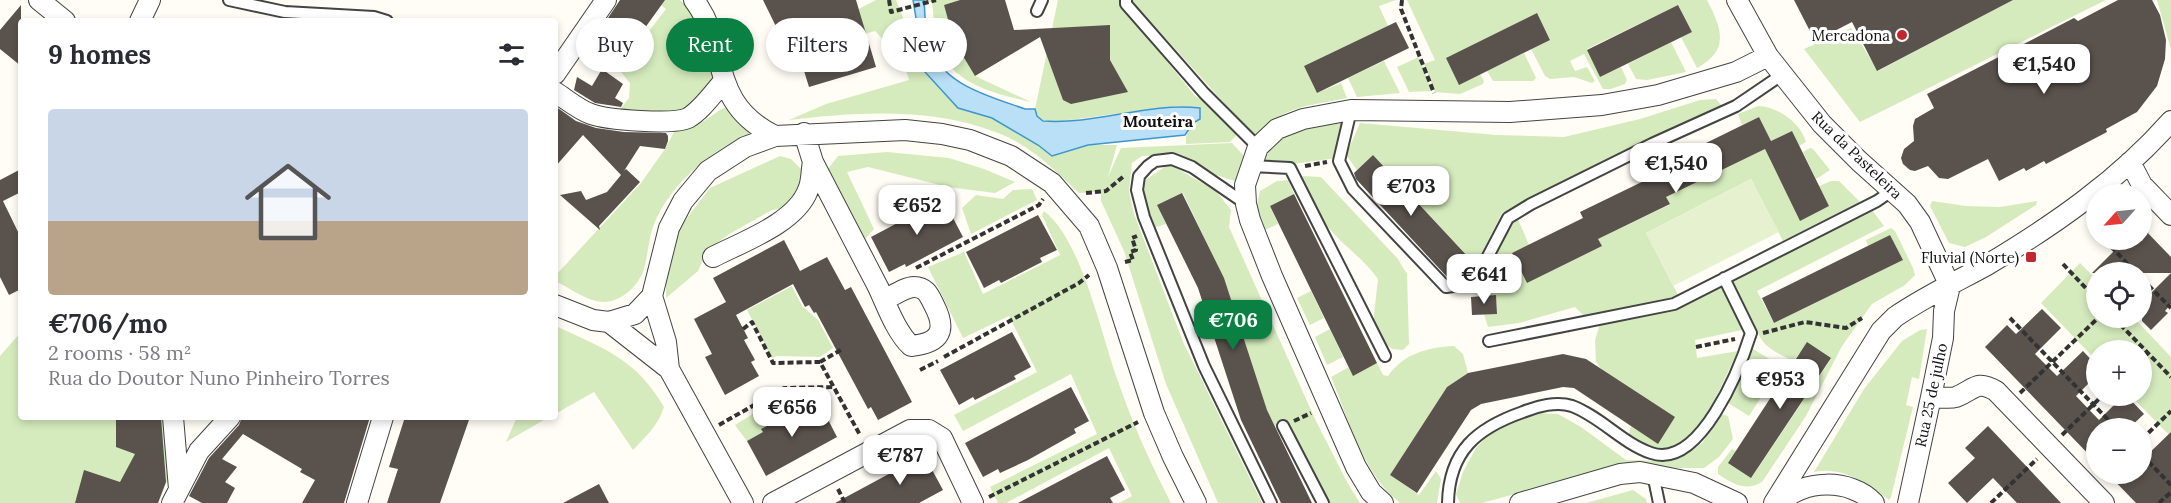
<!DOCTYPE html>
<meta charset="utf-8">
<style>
:root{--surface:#fff;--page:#f7f7f7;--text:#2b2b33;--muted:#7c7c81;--accent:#0b8043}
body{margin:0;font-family:Lora,serif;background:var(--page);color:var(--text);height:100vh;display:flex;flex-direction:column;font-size:22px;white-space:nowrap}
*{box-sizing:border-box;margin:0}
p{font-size:20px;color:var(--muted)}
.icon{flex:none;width:33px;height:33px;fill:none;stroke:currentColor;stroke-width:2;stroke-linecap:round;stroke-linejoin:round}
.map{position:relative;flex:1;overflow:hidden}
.sheet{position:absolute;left:18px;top:18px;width:540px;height:402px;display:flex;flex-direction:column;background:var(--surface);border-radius:6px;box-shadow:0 3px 9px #0003}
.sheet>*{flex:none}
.banner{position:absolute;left:576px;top:18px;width:570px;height:54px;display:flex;gap:12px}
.needle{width:39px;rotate:243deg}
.buttons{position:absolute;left:2086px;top:184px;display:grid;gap:12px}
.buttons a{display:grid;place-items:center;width:66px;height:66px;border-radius:50%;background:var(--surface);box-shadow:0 3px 9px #0003;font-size:30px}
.price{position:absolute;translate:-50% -51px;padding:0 14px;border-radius:12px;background:#fff;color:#222;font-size:20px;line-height:39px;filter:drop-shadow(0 2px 3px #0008)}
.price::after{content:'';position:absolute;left:50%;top:36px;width:18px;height:14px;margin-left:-9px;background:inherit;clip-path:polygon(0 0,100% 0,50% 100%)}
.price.current{background:var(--accent);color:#fff}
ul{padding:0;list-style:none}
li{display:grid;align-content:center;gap:12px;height:318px;padding:0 30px}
li span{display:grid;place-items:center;height:186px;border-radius:6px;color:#555}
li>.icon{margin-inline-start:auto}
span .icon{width:108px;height:108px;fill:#fffc;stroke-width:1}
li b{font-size:26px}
h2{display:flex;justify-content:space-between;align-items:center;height:72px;padding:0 30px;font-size:26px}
.tag{padding:0 21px;border-radius:27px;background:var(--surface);box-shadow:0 3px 9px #0003;font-size:21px;line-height:54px}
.tag.current{background:var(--accent);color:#fff}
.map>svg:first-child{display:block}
</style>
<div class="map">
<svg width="2171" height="503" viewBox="0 0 2171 503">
<rect width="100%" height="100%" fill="#fffdf5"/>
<!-- green -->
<path fill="#d5ebbd" d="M655,0H680L704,21L722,82L702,102L673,117L618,112L629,98L630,83L611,60L627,35L639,44L666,9Z
M876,0H896L925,72L958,108L992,118L1038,145L1052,156L1088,145H1117L1108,177L1121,148L1232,143L1244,156L1235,181L1216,175L1178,155L1142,156L1132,163L1129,191L1134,214L1184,344L1262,503H1218L1166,384L1124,251L1101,201V192L1079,193C1056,171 1030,145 998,133C932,107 858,112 789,120L826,104L909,80L903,61L875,31L852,38L843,17Z
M924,0H960L944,5L960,50L975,76L1031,102C997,94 953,85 939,48C934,34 934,16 932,2L924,3Z
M1058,0H1124V8L1130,16L1195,96L1217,109L1240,131L1230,142L1186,144C1185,132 1190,125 1200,119V109L1176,106L1054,122C1043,121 1038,120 1035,109Z
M1131,0H1396L1379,6L1388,26L1304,66L1317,93L1341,83L1347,98C1304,107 1287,105 1254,136Z
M1407,0H1707C1722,29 1730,50 1697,68L1681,37L1692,32L1678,5L1587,49L1600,77L1621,67L1627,80L1625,84L1611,89H1603L1584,54L1570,61L1575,71L1587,67L1595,81L1592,83L1574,77L1550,79L1545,76L1531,49L1550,39L1537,14L1480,74L1484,81L1483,84L1460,94L1435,92L1424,64L1435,60Z
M2013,0H2106L1860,122L1804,49L1851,28L1878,71Z
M2157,0H2171V50Z
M1671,42L1686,72L1647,80L1636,79L1628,64Z
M1524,53L1536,78L1533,81H1493L1487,71Z
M1419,57L1432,91L1409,92L1397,67Z
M1384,61L1400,93L1357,97L1348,78Z
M1716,99L1722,106L1680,124L1502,213L1471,274L1458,276L1470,259L1373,155L1357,170L1346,155L1360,123L1497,135L1564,137L1640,119L1700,100Z
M729,106L760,131C716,145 669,183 653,227C648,241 648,257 643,272C636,289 617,306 596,301C583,298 568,287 555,281V276L641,183L665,149L674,132L704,121L720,110Z
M1758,106C1777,106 1801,123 1806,142L1799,146L1792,131L1771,141L1759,117L1742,125L1738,114Z
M1345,119L1337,158L1293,164L1258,162C1277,129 1311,126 1345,119Z
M1810,148L1813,149L1830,170L1816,179L1803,152Z
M1765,149L1800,220L1829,206L1819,186L1831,181H1839L1860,202L1857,206L1784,243L1751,179L1646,233L1678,295L1668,299L1584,316L1575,307L1519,323L1488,327L1484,314H1497L1496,296H1481L1479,282L1517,217L1529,245L1512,253L1527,283L1601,246L1598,239L1669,205L1666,197Z
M887,152L949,158L984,169L1015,182L995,193L948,187L868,167L847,172L874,229L865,239L886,279L827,170L838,156Z
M780,156L791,159L805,173L804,184L785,208L772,210L731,233L707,250L698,271L666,298V276L680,227L710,188Z
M1169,164L1216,191L1231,210L1229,227L1315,419L1347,482L1360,503H1327L1286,420L1275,426L1267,410L1224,279L1183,193L1158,205L1166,224L1153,228L1142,195L1144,181Z
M1302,176L1321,177L1398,259L1407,274L1409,344L1403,350L1392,349L1383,342L1373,323L1378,279C1363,257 1338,243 1323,220C1314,207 1309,190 1302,176Z
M1288,180L1294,194L1270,206L1278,224L1265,230L1256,208L1260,191L1277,181Z
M1032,189L1037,200L971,234L962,208L976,195L1003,199L1013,190Z
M1932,201L1966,206L2000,207L2037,201L2036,205L1986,237L1965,247L1949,243L1930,206Z
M1872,210L1884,226L1757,291L1774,323L1903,260L1890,235L1868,246L1866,240L1891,228L1895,231L1913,268L1915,275L1905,285L1872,304L1842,346L1806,416L1762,482C1746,492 1733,484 1718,474V467L1732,449L1736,451L1752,477L1831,359L1808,343L1793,361C1776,352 1761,347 1756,327L1695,340L1697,358L1738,351L1701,429L1684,445L1661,451L1637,443L1629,434L1631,426L1603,371L1596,362L1595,340L1600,324L1681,308Z
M1044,211C1082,240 1101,335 1118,381C1132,423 1151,464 1171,503H1119L1132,496L1109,448L1006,503H998L990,487L1097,434L1071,374L963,431L954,415L1037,372L1009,316L963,338L928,267L964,252L983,294L1060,255L1042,215Z
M2080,263L2097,280V318H2134L2171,357V437L2131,396H2142V351H2097V361L2041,303Z
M792,286L802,306L818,320L833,348L820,357L777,356L772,358L747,310Z
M1311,291L1324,318L1310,325L1297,298Z
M558,327C605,349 636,359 664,407C658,426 646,436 633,450L594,392L555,414V333Z
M1330,329L1343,357L1327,365L1315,337Z
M1927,329L1919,379L1912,377L1906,405L1913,407L1891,497L1889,500C1867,484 1844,466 1814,472L1864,389L1902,341L1920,330Z
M21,332V417H163L169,477L158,503H0V356Z
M1454,346L1463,354L1468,373L1447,387L1390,475L1419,495L1436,471L1441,479L1437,503H1400C1364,476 1348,418 1331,377L1349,367L1353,375L1377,363L1383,375L1388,376C1403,354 1428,347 1454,346Z
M1750,347L1781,366L1749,416L1725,401Z
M821,392L819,402L747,441L735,425L783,395Z
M1537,413L1558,414L1581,427L1626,460L1663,461L1682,456L1702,443L1721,414L1728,416L1733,439L1719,457L1704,468H1675L1626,464L1482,503H1460L1456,494L1463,472L1476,448L1493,430Z
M517,417H549L506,442Z
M1633,490L1646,499L1647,503H1586Z"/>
<!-- pitch -->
<path fill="#e6f2cf" d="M1751,179L1779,232L1673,286L1646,233Z"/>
<!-- water -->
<path fill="#b9e0f7" stroke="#3f96cf" stroke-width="1.5" d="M913,0H924C925,13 925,29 928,42C940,85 989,96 1025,109H1035L1037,116L1043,121C1096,125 1147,102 1200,108V119L1193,123L1185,135L1088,145L1052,156L1038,145L992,118L958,108L925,72Z"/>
<!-- building -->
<path fill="#5a524d" d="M620,0H665L637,39L626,30L618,42L600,30Z
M763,0H856L876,67L809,87L796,45L787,49Z
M960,0H1005L1014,30L1110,25V60L1128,92L1071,104L1063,100L1040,37L975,76L954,41L944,5Z
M1794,0H2013L1877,71L1852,22L1815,41Z
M2118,0H2152L2160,15L2166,40L2165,59L2157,86L2137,112L2106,129L2107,132L2046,164L2044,161L2026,171L2024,168L1999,181L1988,159L1948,179L1939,178L1928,166L1915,171L1910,170L1903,164L1901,158L1904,149L1914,141L1913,126L1915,119L1934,108L1927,94L2074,18L2078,21Z
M21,5V66L0,49V30Z
M1678,5L1692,32L1600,77L1587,50Z
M1537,13L1550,40L1459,85L1446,58Z
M1396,22L1409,48L1317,93L1304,66Z
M602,69L623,84L615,98L623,103L621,107L595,103L574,90L577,77L592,86Z
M555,106L576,121L596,128L624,132L666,133L668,136V141L665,149L640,146L624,171L626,169L640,182L599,226L600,230L560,195L581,191L586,200L607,192L621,175L583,135L555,167Z
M1759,117L1771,141L1792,131L1829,206L1800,221L1765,149L1666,197L1670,204L1598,239L1602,246L1527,283L1512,253L1583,218L1580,212L1652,177L1649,171Z
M1373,155L1470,259L1449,279L1356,179L1354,173Z
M21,169V192L3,201L21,238V289L9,295L0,277V180Z
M1182,193L1224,278L1267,410L1312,503H1281L1241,420L1198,288L1157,205Z
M1294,194L1377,363L1353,376L1270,206Z
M943,199L963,237L906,267L905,264L889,272L871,237Z
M1038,215L1057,250L1040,258L1042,262L1001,283L999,280L984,288L966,252Z
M2142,227L2171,257V273H2092L2118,247L2111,240H2142Z
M1890,235L1903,260L1774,323L1762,298Z
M784,240L800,271L827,257L845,290L851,287L912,402L878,420L871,407L868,409L816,312L814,313L809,305L805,307L793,284L736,315L748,338L744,340L755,360L751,362L759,376L725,395L705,357L712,354L694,319L726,302L713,278Z
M2171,273V304L2165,311L2168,313L2151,330L2142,321V302Z
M1496,295L1497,314L1472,315L1471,297Z
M2042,309L2061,328L2035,354L2057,376L2083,351L2097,366V375L2076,396L2099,420L2123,396H2127L2144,414L2128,429H2097V463L1985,347L2007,325L2016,334Z
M1012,332L1031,367L1014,376L1016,379L975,400L973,397L959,405L940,370Z
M1807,342L1831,358L1751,478L1728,463Z
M1563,354L1586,359L1675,417L1658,444L1574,388L1563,387L1481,404L1471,410L1417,493L1390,475L1447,387L1468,373Z
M1071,387L1089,421L1074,429L1076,433L1028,460L1000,473L998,469L983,477L965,443Z
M819,402L837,437L766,476L747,441L763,432L761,429L775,422L802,408L804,410Z
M116,417H161L166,482L158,503H75L84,470L120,482L135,454L116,447Z
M242,417H370L344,503H302L315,480L300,472L302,469L243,434L222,459L237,467L225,482L235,488L227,503H202L189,496L209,458L239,425Z
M405,417H470L440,503H387L398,469L389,467Z
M1988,426L2028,468L2061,503H2017L1993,478L1967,503L1948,483L1975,458L1965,448Z
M2171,432V503H2136L2108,474H2142V460Z
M924,455L943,490L919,503H835Z
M1107,456L1125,490L1110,498L1113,503H1018Z
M599,484L609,503H563Z"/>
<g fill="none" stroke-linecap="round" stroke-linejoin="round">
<!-- lane casing -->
<g stroke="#444" stroke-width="14">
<path id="lane" d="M229,0L285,12L374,17L387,21
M1126,0V4L1204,93L1258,147
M1037,11L1042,0
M1351,110L1339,161L1353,189L1446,287L1474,283L1508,218L1531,204L1652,144L1736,106L1783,74
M1250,166L1290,168L1385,356
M1246,204L1192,167L1172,159L1155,161L1148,166L1139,176L1137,190L1144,217L1204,366L1271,503
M1489,341L1674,304L1877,201L1893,190
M1283,426L1323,503
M1653,474L1659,503
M1448,503C1449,451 1477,428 1523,412C1537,406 1557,401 1572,406C1601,417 1622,443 1651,453C1700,470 1740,368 1751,333L1724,278"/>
</g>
<!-- street casing -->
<g stroke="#444" stroke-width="22">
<path id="street" d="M39,0L65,21
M694,0C731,49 706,102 775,136
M1737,0L1768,56L1822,124L1859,161L1907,204L1920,222L1950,286
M140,21L150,0
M555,74L606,0
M555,92C566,99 579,110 591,114C607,120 674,125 688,118C702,110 713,93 724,81
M804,133L813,162L878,287C887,306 896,332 911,346C941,343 947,330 934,305C929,295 926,287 914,287C905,287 893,296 884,300
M2130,162L2142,185L2171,215
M713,257C742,242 796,223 808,190C812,182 811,171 813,162
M555,305L593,320L609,322L669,369L743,503
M609,322L635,314L652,296
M669,369L666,342L652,296L669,228L683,201L708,171L745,147L775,136L905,130L942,134L970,140L1011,156L1052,183L1089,226L1107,268L1154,413L1173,457L1196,503
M1931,397C1939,397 1949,399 1956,397C1974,390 1976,379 1996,391L2104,503
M173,417L179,489
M172,503L199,451L230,417
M357,503L383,417
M773,503L910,430H929L942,438L973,503
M1383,503L1371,492L1356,467L1272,276L1250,220L1246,204L1245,185L1258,147L1277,129L1303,119L1351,110L1510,112L1602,105L1658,95L1736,72L1768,56
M1520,503L1620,474L1640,472L1694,483L1737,503
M1774,503L1881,331L1895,317C1924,297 1956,282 1987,265C2054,225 2119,180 2171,121
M1780,503C1802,479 1851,478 1874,503
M1908,503L1931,397L1943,338L1944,311L1950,286"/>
</g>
<!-- path -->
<path stroke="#333" stroke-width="4" stroke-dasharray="6 3" stroke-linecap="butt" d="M889,0L891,12L936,0
M1402,0L1401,9L1434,93
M1305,166L1327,162
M1086,193L1106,191L1124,176
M2105,240L2136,273
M1125,262L1133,260L1130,252L1136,250L1132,238L1137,236
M2063,264L2097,300
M916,268L1039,205L1043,199
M2142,279L2171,308
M2010,318L2117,429
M2114,318L2171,377
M743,329L752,322L773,363L820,362L860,435
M1763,333L1805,322L1846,328L1862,318
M1696,347L1735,339
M944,357L1079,283L1089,275
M2142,358L2148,353
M820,362L841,350
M920,370L938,361
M2020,393L2098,318
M1294,421L1311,413
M719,425L784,388L834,387
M2062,435L2102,396
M2142,439L2171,411
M2142,455L2171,485
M838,489L845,503
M989,497L1138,422
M1991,503L2037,459
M2159,503L2171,492"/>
<!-- lane -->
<use href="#lane" stroke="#fff" stroke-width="10"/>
<!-- street -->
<use href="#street" stroke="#fff" stroke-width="20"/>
</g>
<!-- markers -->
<g fill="#c4262e" stroke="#fff" stroke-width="2">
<circle cx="1902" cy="35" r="6"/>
<rect x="2025" y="251" width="12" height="12" rx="3"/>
</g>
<g text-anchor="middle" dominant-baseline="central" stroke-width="6" stroke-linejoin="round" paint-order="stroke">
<!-- poi labels -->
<g font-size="15" fill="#111" stroke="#fff" text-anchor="end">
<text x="1890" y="35">Mercadona</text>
<text x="2019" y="257">Fluvial (Norte)</text>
</g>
<!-- street labels -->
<g font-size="15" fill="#111" stroke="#fff">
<text transform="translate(1857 155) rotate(44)">Rua da Pasteleira</text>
<text transform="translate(1931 395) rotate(-78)">Rua 25 de julho</text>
</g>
<!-- neighbourhood labels -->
<g font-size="16" font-weight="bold" fill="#111" stroke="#fff">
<text x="1158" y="121">Mouteira</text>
</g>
</g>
</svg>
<div class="buttons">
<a><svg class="needle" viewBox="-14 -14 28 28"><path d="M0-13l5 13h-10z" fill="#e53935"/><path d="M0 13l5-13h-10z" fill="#7c7c81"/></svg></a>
<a><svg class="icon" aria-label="locate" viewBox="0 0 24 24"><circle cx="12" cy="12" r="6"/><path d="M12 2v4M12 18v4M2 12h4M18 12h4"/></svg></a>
<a>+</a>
<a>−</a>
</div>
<b class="price" style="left:2044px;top:95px">€1,540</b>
<b class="price" style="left:1676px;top:194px">€1,540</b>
<b class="price" style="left:1411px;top:217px">€703</b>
<b class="price" style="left:917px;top:236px">€652</b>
<b class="price" style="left:1484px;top:305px">€641</b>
<b class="price current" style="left:1233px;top:351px">€706</b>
<b class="price" style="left:1780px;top:410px">€953</b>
<b class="price" style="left:792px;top:438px">€656</b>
<b class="price" style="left:900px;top:486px">€787</b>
<div class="banner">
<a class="tag">Buy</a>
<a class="tag current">Rent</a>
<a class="tag">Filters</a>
<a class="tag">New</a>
</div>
<section class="sheet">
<h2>9 homes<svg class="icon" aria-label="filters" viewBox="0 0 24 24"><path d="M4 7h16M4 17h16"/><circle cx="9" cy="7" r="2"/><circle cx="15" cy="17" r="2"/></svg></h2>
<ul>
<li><span style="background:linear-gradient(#c9d6e8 60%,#b9a48a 0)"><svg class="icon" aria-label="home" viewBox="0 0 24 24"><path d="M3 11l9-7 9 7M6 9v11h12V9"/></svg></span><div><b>€706/mo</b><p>2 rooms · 58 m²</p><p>Rua do Doutor Nuno Pinheiro Torres</p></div></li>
</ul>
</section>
</div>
